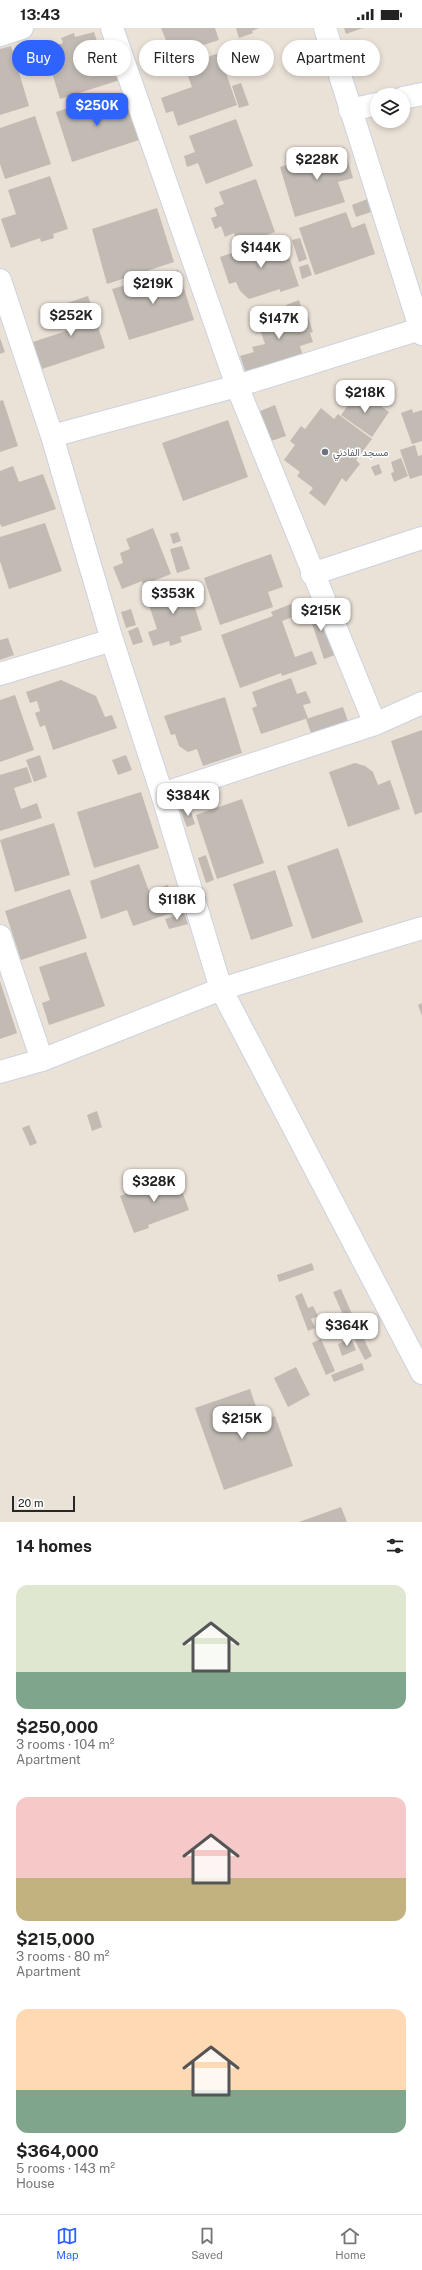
<!DOCTYPE html>
<meta charset="utf-8">
<style>
:root{--surface:#fff;--page:#f2f2f2;--text:#222;--muted:#767676;--line:#e0e0e0;--accent:#2f63ff}
body{margin:0;font-family:"Public Sans",Vazirmatn,sans-serif;background:var(--page);color:var(--text);height:100vh;display:flex;flex-direction:column;font-size:15px;white-space:nowrap}
*{box-sizing:border-box;margin:0}
p{font-size:13px;color:var(--muted)}
.icon{flex:none;width:22px;height:22px;fill:none;stroke:currentColor;stroke-width:2;stroke-linecap:round;stroke-linejoin:round}
.map{position:relative;height:1494px;overflow:hidden}
.drawer{display:flex;flex-direction:column;background:var(--surface);flex:1}
.drawer>*{flex:none}
.banner{position:absolute;left:12px;top:12px;width:398px;height:36px;display:flex;gap:8px}
.controls{position:absolute;left:370px;top:60px;display:grid;gap:8px}
.controls a{display:grid;place-items:center;width:40px;height:40px;border-radius:50%;background:var(--surface);box-shadow:0 2px 6px #0003;font-size:20px}
.scale{position:absolute;left:12px;bottom:10px;width:63px;box-sizing:border-box;padding-left:4px;border:2px solid #272727;border-top:0;font-size:11px;line-height:14px;white-space:nowrap;color:#272727;-webkit-text-stroke:3px #fff;paint-order:stroke}
.price{position:absolute;translate:-50% -34px;padding:0 9px;border-radius:8px;background:#fff;color:#222;font-size:13px;line-height:26px;filter:drop-shadow(0 1px 2px #0008)}
.price::after{content:'';position:absolute;left:50%;top:24px;width:12px;height:9px;margin-left:-6px;background:inherit;clip-path:polygon(0 0,100% 0,50% 100%)}
.price.selected{background:var(--accent);color:#fff}
ul{padding:0;list-style:none}
li{display:grid;align-content:center;gap:8px;height:212px;padding:0 16px}
li span{display:grid;place-items:center;height:124px;border-radius:12px;color:#555}
li>.icon{margin-inline-start:auto}
span .icon{width:72px;height:72px;fill:#fffc;stroke-width:1}
li b{font-size:17px}
h2{display:flex;justify-content:space-between;align-items:center;height:48px;padding:0 16px;font-size:17px}
.chip{padding:0 14px;border-radius:18px;background:var(--surface);box-shadow:0 2px 6px #0003;font-size:14px;line-height:36px}
.chip.selected{background:var(--accent);color:#fff}
.status{display:flex;justify-content:space-between;align-items:center;height:28px;padding:0 20px;background:var(--surface);direction:ltr}
.status svg{height:11px;fill:currentColor}
.menu{display:flex;justify-content:space-around;align-items:center;height:56px;border-top:1px solid var(--line);background:var(--surface);font-size:11px;color:var(--muted)}
.menu a{display:grid;justify-items:center;gap:2px}
.menu .selected{color:var(--accent)}
.map>svg:first-child{display:block}
</style>
<div class="status"><b>13:43</b><svg viewBox="0 0 49 12"><path d="M0 12V9h3v3zM5 12V6h3v6zM10 12V3h3v9zM15 12V0h3v12zM26 1h20v11H26zM47 4h2v5h-2z"/></svg></div>
<div class="map">
<svg width="422" height="1494" viewBox="0 0 422 1494">
<rect width="100%" height="100%" fill="#eae1d7"/>
<!-- building -->
<path fill="#c2bbb4" d="M161,0H215L219,12L172,27Z
M236,0H259L252,3L253,5L239,10Z
M344,0H363L346,6Z
M94,4L101,27L106,26L109,35L115,34L120,52L60,71L43,15L52,12L54,18L63,15L61,10L74,5L75,9Z
M230,17L236,33L228,36L223,19Z
M11,18L29,78L0,87V21Z
M219,25L237,77L178,98L173,83L166,85L161,70L192,59L184,37Z
M241,55L249,77L239,80L232,58Z
M111,66L115,78L127,74L139,112L72,134L56,84Z
M35,88L51,136L5,151L0,136V100Z
M236,91L253,138L206,156L198,135L187,139L184,128L195,124L189,108Z
M344,119L353,150L338,154L345,174L295,189L280,139Z
M50,148L68,201L53,206L54,210L41,214L40,210L11,220L1,191L16,186L8,162Z
M256,151L275,204L238,217L234,205L225,209L221,198L215,201L211,190L217,188L214,180L224,176L219,164Z
M370,170L374,183L356,189L352,177Z
M157,180L174,234L107,256L92,201Z
M346,184L352,200L365,195L375,226L315,247L299,200Z
M282,208L299,258L280,264V261L249,271L240,263L236,254L229,256L220,229Z
M300,210L307,231L299,234L292,212Z
M308,236L312,247L302,251L299,239Z
M178,242L194,292L129,312L112,261Z
M88,268L105,320L39,342L30,315L69,302L61,277Z
M299,272L304,287L307,286L313,304L310,305L313,314L300,318L304,332L248,351L240,328L254,324L252,319L265,316L255,287L275,280L277,284L287,281L286,277Z
M0,310L5,324L0,326Z
M359,362L389,384L372,409L341,387Z
M3,372L18,418L0,424V373Z
M275,377L286,408L271,413L260,383Z
M321,380L334,391L338,386L372,411L356,432L360,436L346,454L342,450L325,478L309,465L313,460L297,448L300,444L284,432L295,417L290,413L301,398L305,401Z
M412,381L413,385L422,382V413L412,416L401,385Z
M228,392L248,449L183,473L162,415Z
M415,417L418,428L422,427V447L410,451L400,422Z
M401,430L408,448L394,454L391,445L394,444L391,434Z
M379,436L382,445L375,448L371,439Z
M13,438L19,454L43,446L56,481L2,499L0,496V443Z
M45,495L62,543L9,561L0,533V509Z
M153,500L171,546L143,557L142,553L122,561L113,539L123,535L120,525L130,521L126,511Z
M178,504L181,513L173,516L170,506Z
M182,518L190,541L177,545L170,521Z
M271,526L283,559L268,564L273,579L220,597L204,550Z
M183,556L185,562L189,561L202,602L180,609L182,614L170,618L169,613L153,618L148,604L157,601L146,568Z
M291,576L295,588L282,593L295,629L312,623L317,636L282,648L281,645L240,660L221,607L273,588L271,584Z
M318,577L335,627L324,631L307,581Z
M131,581L136,597L126,600L121,584Z
M138,599L143,614L133,617L128,603Z
M8,610L14,627L0,632V612Z
M291,650L297,666L306,663L311,675L303,677L308,690L261,706L252,680L257,678L252,664Z
M61,652L96,668L105,689L112,687L117,700L53,722L45,697L40,699L35,685L40,683L37,673L30,675L26,664Z
M15,667L34,722L0,734V672Z
M225,669L242,725L203,738L197,721L188,724L179,718L175,706L171,707L164,688Z
M343,679L349,696L312,708L306,691Z
M422,702V784L415,787L391,713Z
M40,727L47,749L34,754L26,732Z
M126,727L132,742L118,747L112,732Z
M355,735L365,738L373,744L378,757L390,752L400,781L348,799L329,744Z
M27,739L32,754L14,760L21,781L37,775L42,790L0,803V747Z
M141,764L159,820L94,840L77,784Z
M242,771L264,835L217,851L196,787Z
M189,778L195,796L187,799L180,782Z
M54,795L70,847L15,864L0,812Z
M338,820L363,894L312,911L287,838Z
M206,827L214,852L206,855L198,830Z
M139,836L149,863L168,857L177,883L133,898L127,882L101,891L90,853Z
M275,842L293,898L251,912L233,856Z
M70,861L87,910L21,932L5,883Z
M184,885L188,896L169,901L165,891Z
M86,924L105,978L49,997L42,975L50,972L39,939Z
M0,953L17,1005L0,1011Z
M422,975V988L418,977Z
M97,1083L102,1099L92,1103L87,1087Z
M29,1097L37,1115L30,1118L22,1100Z
M176,1147L189,1182L148,1197L149,1200L134,1205L120,1168Z
M312,1235L314,1242L279,1254L277,1247Z
M341,1261L355,1293L347,1296L333,1264Z
M302,1265L308,1280L313,1278L318,1288L311,1291L315,1300L308,1303L295,1268Z
M357,1297L372,1328L365,1332L349,1301Z
M351,1310L356,1322L342,1328L338,1316Z
M321,1311L335,1343L326,1347L312,1315Z
M362,1335L364,1342L334,1354L331,1347Z
M296,1339L310,1367L288,1379L274,1350Z
M250,1361L261,1393L275,1388L293,1438L224,1462L195,1380Z
M341,1479L347,1494H299Z"/>
<g fill="none" stroke-linecap="round" stroke-linejoin="round">
<!-- minor casing -->
<g stroke="#ccd2e1" stroke-width="24">
<path id="minor" d="M112,0L237,358L375,696
M325,0L422,306
M0,7L22,0
M403,70L422,66
M350,82L377,76
M0,252L52,408L112,612L162,766L221,961L422,1345
M52,408L237,358L420,301
M312,546L422,510
M0,646L112,612
M162,766L375,696L422,675
M0,908L42,1032
M0,1044L42,1032L221,961L422,900"/>
</g>
<!-- minor -->
<use href="#minor" stroke="#fff" stroke-width="22"/>
</g>
<!-- markers -->
<circle fill="#6b7280" stroke="#fff" stroke-width="1.5" cx="325" cy="424" r="4"/>
<g text-anchor="middle" dominant-baseline="central" stroke-width="3" stroke-linejoin="round" paint-order="stroke">
<!-- worship labels -->
<g font-size="10" fill="#5b616d" stroke="#fff" text-anchor="start">
<text x="333" y="424">مسجد الفادني</text>
</g>
</g>
</svg>
<div class="controls">
<a><svg class="icon" aria-label="layers" viewBox="0 0 24 24"><path d="M12 4l9 5-9 5-9-5zM3 14l9 5 9-5"/></svg></a>
</div>
<div class="scale">20 m</div>
<b class="price selected" style="left:97px;top:99px">$250K</b>
<b class="price" style="left:317px;top:153px">$228K</b>
<b class="price" style="left:261px;top:241px">$144K</b>
<b class="price" style="left:153px;top:277px">$219K</b>
<b class="price" style="left:71px;top:309px">$252K</b>
<b class="price" style="left:279px;top:312px">$147K</b>
<b class="price" style="left:365px;top:386px">$218K</b>
<b class="price" style="left:173px;top:587px">$353K</b>
<b class="price" style="left:321px;top:604px">$215K</b>
<b class="price" style="left:188px;top:789px">$384K</b>
<b class="price" style="left:177px;top:893px">$118K</b>
<b class="price" style="left:154px;top:1175px">$328K</b>
<b class="price" style="left:347px;top:1319px">$364K</b>
<b class="price" style="left:242px;top:1412px">$215K</b>
<div class="banner">
<a class="chip selected">Buy</a>
<a class="chip">Rent</a>
<a class="chip">Filters</a>
<a class="chip">New</a>
<a class="chip">Apartment</a>
</div>
</div>
<section class="drawer">
<h2>14 homes<svg class="icon" aria-label="filters" viewBox="0 0 24 24"><path d="M4 7h16M4 17h16"/><circle cx="9" cy="7" r="2"/><circle cx="15" cy="17" r="2"/></svg></h2>
<ul>
<li><span style="background:linear-gradient(#dfe7d0 70%,#7fa58c 0)"><svg class="icon" aria-label="home" viewBox="0 0 24 24"><path d="M3 11l9-7 9 7M6 9v11h12V9"/></svg></span><div><b>$250,000</b><p>3 rooms · 104 m²</p><p>Apartment</p></div></li>
<li><span style="background:linear-gradient(#f6c9c9 65%,#c2b280 0)"><svg class="icon" aria-label="home" viewBox="0 0 24 24"><path d="M3 11l9-7 9 7M6 9v11h12V9"/></svg></span><div><b>$215,000</b><p>3 rooms · 80 m²</p><p>Apartment</p></div></li>
<li><span style="background:linear-gradient(#ffd9b3 65%,#7fa58c 0)"><svg class="icon" aria-label="home" viewBox="0 0 24 24"><path d="M3 11l9-7 9 7M6 9v11h12V9"/></svg></span><div><b>$364,000</b><p>5 rooms · 143 m²</p><p>House</p></div></li>
</ul>
</section>
<nav class="menu">
<a class="selected"><svg class="icon" aria-label="map" viewBox="0 0 24 24"><path d="M3 6l6-2 6 2 6-2v14l-6 2-6-2-6 2zM9 4v14M15 6v14"/></svg>Map</a>
<a><svg class="icon" aria-label="saved" viewBox="0 0 24 24"><path d="M7 4h10v16l-5-4-5 4z"/></svg>Saved</a>
<a><svg class="icon" aria-label="home" viewBox="0 0 24 24"><path d="M3 11l9-7 9 7M6 9v11h12V9"/></svg>Home</a>
</nav>
